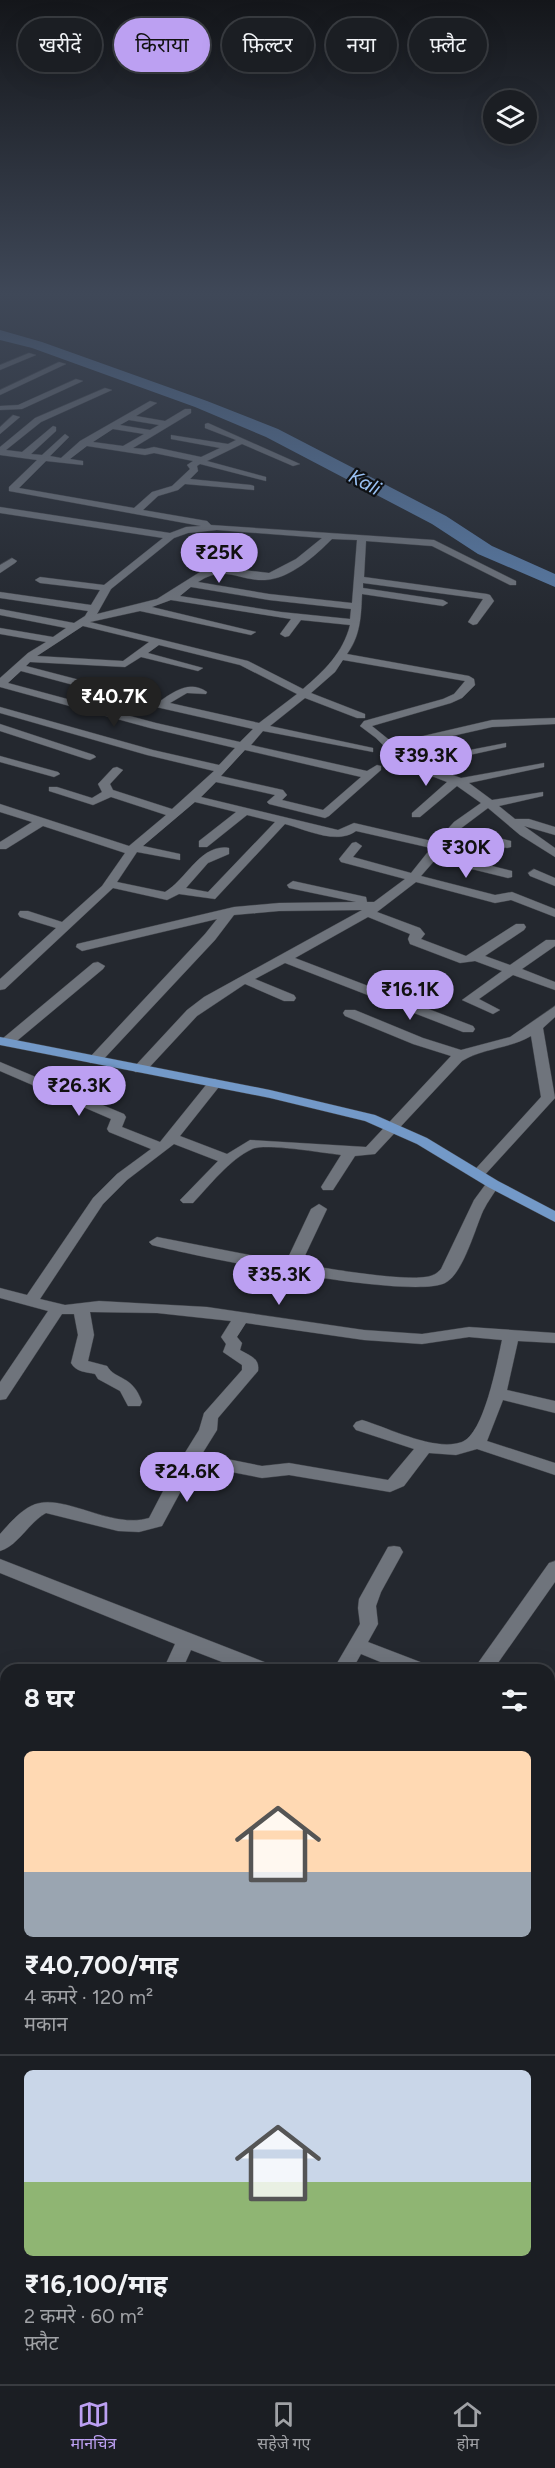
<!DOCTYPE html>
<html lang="hi">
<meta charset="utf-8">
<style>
:root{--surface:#1b1e23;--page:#282b30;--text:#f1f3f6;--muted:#a0a2a6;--line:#393c41;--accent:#bca0f2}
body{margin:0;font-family:Figtree,"Noto Sans Devanagari",sans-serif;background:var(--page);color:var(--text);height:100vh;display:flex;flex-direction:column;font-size:22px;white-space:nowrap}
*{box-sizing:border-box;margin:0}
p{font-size:20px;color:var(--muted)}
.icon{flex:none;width:33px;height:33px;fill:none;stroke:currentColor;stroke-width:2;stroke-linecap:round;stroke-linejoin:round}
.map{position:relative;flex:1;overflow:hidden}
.drawer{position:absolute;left:0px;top:1664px;width:555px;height:722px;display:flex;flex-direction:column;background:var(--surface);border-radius:18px 18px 0 0;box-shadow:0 6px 24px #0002,0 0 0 2px var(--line)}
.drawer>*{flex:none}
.banner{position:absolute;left:18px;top:18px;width:519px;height:54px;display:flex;gap:12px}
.buttons{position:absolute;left:483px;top:90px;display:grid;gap:12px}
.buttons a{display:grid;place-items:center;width:54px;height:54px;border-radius:50%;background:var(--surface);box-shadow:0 6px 24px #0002,0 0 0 2px var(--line);font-size:30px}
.price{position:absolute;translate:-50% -51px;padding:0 14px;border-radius:21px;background:var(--accent);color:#111;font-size:20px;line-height:39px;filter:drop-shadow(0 2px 3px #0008)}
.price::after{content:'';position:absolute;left:50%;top:36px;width:18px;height:14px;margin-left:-9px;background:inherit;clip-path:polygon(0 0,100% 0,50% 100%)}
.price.selected{background:#222;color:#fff}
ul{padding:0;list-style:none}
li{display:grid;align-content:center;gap:12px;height:318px;padding:0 24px}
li+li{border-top:2px solid var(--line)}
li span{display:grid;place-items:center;height:186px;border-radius:9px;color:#555}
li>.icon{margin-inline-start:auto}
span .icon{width:108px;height:108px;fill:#fffc;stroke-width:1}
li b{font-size:26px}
h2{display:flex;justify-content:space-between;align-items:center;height:72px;padding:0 24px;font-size:26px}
.tag{padding:0 21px;border-radius:27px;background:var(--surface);box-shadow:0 6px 24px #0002,0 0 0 2px var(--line);font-size:21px;line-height:54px}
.tag.selected{background:var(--accent);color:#111}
.menu{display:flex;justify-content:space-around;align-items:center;height:84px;border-top:2px solid var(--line);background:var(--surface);font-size:16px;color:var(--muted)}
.menu a{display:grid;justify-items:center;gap:3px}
.menu .selected{color:var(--accent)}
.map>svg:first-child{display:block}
</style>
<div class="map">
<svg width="555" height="2384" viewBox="0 0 555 2384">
<rect width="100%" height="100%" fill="#24282f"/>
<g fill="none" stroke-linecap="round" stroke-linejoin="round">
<!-- river -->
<path fill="#597aa4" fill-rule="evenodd" d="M0,330L42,342L207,401L278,429L446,516L492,546L555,574V587L478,554L432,524L266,437L195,407L32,348L0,340Z"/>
<!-- minor casing -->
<g stroke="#41444a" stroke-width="1">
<path id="minor" d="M29,353L36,355L0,370V365Z
M59,362L66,364L0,395V390Z
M76,379L83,381L22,409L0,410V406L18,405Z
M105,388L112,390L41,422L6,450L22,452L53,426L56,427V431L31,454L42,455L65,434L69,437L50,456L61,458L80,441L150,401L157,403L136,416L165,421L185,409H191V413L133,448L145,449L154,447L201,457L220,448L171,439V435L228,444L236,440L205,428V424L208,423L300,464L293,466L242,444L207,461L266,477V481L200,464L197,466L198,471L190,479L251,485L254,486V490L185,484L178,490L158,496L143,510L207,521L211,525L434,540L516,581V585H510L432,546L366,541L364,577L487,594L490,595L494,601L477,624L473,625L468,622L483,599L363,583V588L443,600L448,603L443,606L362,594C361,615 361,635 347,654L469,676L474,679L475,685L462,698L451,703L372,726L393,743L492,720L555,718V724L492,727L399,748L413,761L506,743V747L424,765L461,778L544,763V767L469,783L492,800L543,792V796L499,806L515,819H529L555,827V835L524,826L555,848V857L520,835L488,808L460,829L511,841V847L507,848L455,835L440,853L512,871V877L508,878L435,860L421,876L495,895L512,892L555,909V917L511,900L495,903L416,882L377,912L420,928L425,934L421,939L466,956L516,924H524L526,927L524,930L485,956L510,965L546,940H555V946L522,969L555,982V990L513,975L479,999L500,1010L493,1014L462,1000L502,971L475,961L460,963L410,944L408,939L410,934L368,917L295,958L473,1026L475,1029L473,1032H463L285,963L255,979L294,995L296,998L294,1001H284L245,984L197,1016L145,1072H135L133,1069L135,1066L187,1010L204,997L362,910L279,911L234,915L215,940L100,1063H90L88,1060L90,1057L205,934L217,919L82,951L76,947L77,944L234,907L279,903L356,902L289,888L287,885L293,881L366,897L367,902H374L405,879L341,862L339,859L352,843L356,842L362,846L353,857L411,873L431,848L356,831C337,845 307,830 285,824L215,899L179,894L167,900L113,888L5,989L0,990V979L56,928L20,917L18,914L20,911H28L62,922L102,886L125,853L43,826L6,849H0V842L32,822L0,812V804L129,846L166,815L111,797L93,805L49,791V787H57L92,798L102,792L98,784L113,768L117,767L123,770L110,784L113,790L172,809L214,771L147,755L0,713V707L153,750L219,765L235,748L150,728L0,687V678L28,653L46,642L0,634V628L53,637L66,628L0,615V609L74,623L85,616L88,611L0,598V592L91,605L100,590L40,583L35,580L40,577L104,585L163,538L0,513V507L170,533L186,527L201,526L9,491V487L37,460L0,455V447L35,418ZM129,420L159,425L150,430L120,425ZM113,429L144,434L123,446L93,442ZM87,446L145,455L154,453L193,461L187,465L190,469L172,486L152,492L134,508L19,488L46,461L83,465V461L70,459ZM217,530L322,538L296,559L269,573L216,567L200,572L157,599L97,614L111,589L174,538L188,533ZM332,539L357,540L352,603L269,594L198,582C225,564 238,581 265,580C290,579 316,555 332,539ZM191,587L269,600L351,609L350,619L281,612L180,596ZM171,600L291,619L280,634L285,637L289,636L301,620L350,625C343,653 324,671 303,689L248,661L90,622L140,611L251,635L256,632L152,607ZM83,626L149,642L123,661L37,656ZM159,645L240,665L297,694L259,723L170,703L187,693L206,694L207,692C190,680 175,691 160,701L26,666L30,662L125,667L141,657L198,671L203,668L148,653ZM343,660L465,681L454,694L443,699L364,721L360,726L376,738L403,765L447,782L412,813V817H420L457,786L481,803L454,822L436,842L354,823L338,830L201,797L216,782L275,795L267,802L269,804L325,818L329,816L381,770V766L377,765L367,771L251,745L263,731L373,752V748L270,726L305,698L357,718H365V714L311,693L335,672ZM21,671L156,707L253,729L240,742L156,723L8,683ZM245,750L361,777L323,810L282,800L287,795L283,790L221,776ZM195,802L236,812L199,841V847H207L247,815L275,822L208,892L186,888L208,863L229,854V848C201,843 186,880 165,892L117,882L137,852L180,860V854L143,846Z
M13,415L20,417L0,434V427Z
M12,558L17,561L15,563L0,573V565Z
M0,724L94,755L96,757L90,760L86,759L0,731Z
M0,756L58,772L60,774L54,777L0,762Z
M534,869L555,878V886L530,876L528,873Z
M98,962L105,966L103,969L12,1045H2L0,1042L2,1039L93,963Z
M555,1006V1017L543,1028L555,1098L482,1178L477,1179L470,1175L541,1097L531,1036C509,1049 483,1048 462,1061L375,1154L355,1156L333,1190H323L321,1187L341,1155C323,1153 265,1143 252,1149C229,1160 210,1185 193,1203H183L180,1200L183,1197L218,1161L174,1144L127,1180L103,1204L40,1299L65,1305L99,1301L207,1307L364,1330L422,1334L469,1327L555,1333V1343L518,1341L507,1390L555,1401V1413L503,1400L487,1441L555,1463V1475L477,1449L456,1455L429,1453L404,1486L390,1492L289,1475L262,1478L195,1465L162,1526L139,1532L118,1531L46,1513C29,1522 18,1546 0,1551V1534C9,1524 19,1512 31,1506C60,1490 110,1530 149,1518L173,1472L199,1430L204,1413L242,1370V1365L223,1352L226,1344L221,1337L231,1321L157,1313L90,1312L94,1335L88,1361L107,1366C116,1381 132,1374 142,1402L140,1406H128L120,1391L98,1379L95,1374C86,1372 76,1372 71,1363L78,1335L74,1314H62L6,1399L0,1400V1382L48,1311L0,1298V1288L27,1295L93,1198L117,1174L151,1149L109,1132L107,1129L111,1119L0,1071V1062L124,1114L126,1117L122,1127L160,1142L210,1080L215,1079L222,1083L180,1136L227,1154L250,1140L366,1147L451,1056L413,1044L345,1016L343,1013L345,1010H355L423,1038L461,1050L510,1037ZM246,1323L364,1340L422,1344L469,1337L502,1340C497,1363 484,1434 462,1442C435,1452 389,1428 362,1420L356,1422L353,1426L356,1430L414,1449L388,1480L289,1463L262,1466L202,1454L217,1430L218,1418L258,1371C260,1358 250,1356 240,1350L242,1343L237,1337Z
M493,1180L500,1184C494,1193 488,1201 483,1211C475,1229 463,1274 445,1283C410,1300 198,1257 152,1245L149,1242L157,1237L286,1262L311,1209L319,1204L327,1209L301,1264C325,1268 415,1284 433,1275C436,1274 439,1271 441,1269L474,1200L488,1181Z
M394,1546L400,1547L403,1552L381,1592L376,1606L378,1624L368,1642L428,1665L430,1670H400L361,1654L352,1670H333L360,1624L358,1608L359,1599L388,1547Z
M0,1559L272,1665L274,1670H243L191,1650L182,1670H163L175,1644L0,1573Z
M555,1561V1582L493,1670H473L549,1563Z
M549,1786L555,1788V1806L549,1804Z
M0,1982L6,1984V2002L0,2000Z
M6,2039V2076L0,2078V2041Z"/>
</g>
<!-- major casing -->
<g stroke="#41444a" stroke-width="1">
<path id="major" d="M0,1037L270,1090L375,1115L427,1138L498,1181L555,1211V1222L488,1187L417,1144L365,1121L270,1098L0,1045Z
M0,2081H6V2101H0Z
M0,2107L6,2108V2128L0,2127Z
M549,2108H555V2128H549Z
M549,2129H555V2151H549Z"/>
</g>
<!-- minor -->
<use href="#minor" fill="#6f747c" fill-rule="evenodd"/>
<!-- major -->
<use href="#major" fill="#7399c8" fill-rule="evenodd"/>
</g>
<!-- sky -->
<linearGradient id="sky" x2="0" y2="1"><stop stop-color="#14161a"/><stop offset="0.47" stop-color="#3f4858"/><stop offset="1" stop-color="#3f4858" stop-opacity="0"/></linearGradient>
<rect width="555" height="625" fill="url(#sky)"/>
<g text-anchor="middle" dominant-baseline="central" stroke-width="4.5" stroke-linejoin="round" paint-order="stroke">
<!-- far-water labels -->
<g font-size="20" font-style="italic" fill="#9ac2f5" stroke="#0f1114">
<text transform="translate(365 482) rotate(28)">Kali</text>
</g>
</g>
</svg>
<div class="buttons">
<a><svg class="icon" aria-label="layers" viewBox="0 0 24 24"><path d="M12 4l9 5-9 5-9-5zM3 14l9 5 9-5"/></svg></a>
</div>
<b class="price" style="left:219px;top:584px">₹25K</b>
<b class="price selected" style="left:114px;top:728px">₹40.7K</b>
<b class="price" style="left:426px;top:787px">₹39.3K</b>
<b class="price" style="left:466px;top:879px">₹30K</b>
<b class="price" style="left:410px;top:1021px">₹16.1K</b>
<b class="price" style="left:79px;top:1117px">₹26.3K</b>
<b class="price" style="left:279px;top:1306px">₹35.3K</b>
<b class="price" style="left:187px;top:1503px">₹24.6K</b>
<div class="banner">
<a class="tag">खरीदें</a>
<a class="tag selected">किराया</a>
<a class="tag">फ़िल्टर</a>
<a class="tag">नया</a>
<a class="tag">फ़्लैट</a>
</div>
<section class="drawer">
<h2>8 घर<svg class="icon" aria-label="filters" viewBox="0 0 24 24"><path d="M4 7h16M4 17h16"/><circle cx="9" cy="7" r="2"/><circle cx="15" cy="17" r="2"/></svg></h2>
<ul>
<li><span style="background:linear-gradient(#ffd9b3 65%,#9aa5b1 0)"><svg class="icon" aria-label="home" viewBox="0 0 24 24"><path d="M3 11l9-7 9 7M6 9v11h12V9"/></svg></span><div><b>₹40,700/माह</b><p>4 कमरे · 120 m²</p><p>मकान</p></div></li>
<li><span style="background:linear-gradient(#c9d6e8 60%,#8fb573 0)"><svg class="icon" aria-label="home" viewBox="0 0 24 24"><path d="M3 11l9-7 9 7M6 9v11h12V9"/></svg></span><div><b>₹16,100/माह</b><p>2 कमरे · 60 m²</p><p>फ़्लैट</p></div></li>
</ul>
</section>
</div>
<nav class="menu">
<a class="selected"><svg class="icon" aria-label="map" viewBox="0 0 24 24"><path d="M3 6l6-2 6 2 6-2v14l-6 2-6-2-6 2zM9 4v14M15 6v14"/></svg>मानचित्र</a>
<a><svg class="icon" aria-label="saved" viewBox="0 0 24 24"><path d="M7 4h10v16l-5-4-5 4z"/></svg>सहेजे गए</a>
<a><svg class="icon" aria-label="home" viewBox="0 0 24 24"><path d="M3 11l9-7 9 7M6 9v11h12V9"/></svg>होम</a>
</nav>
